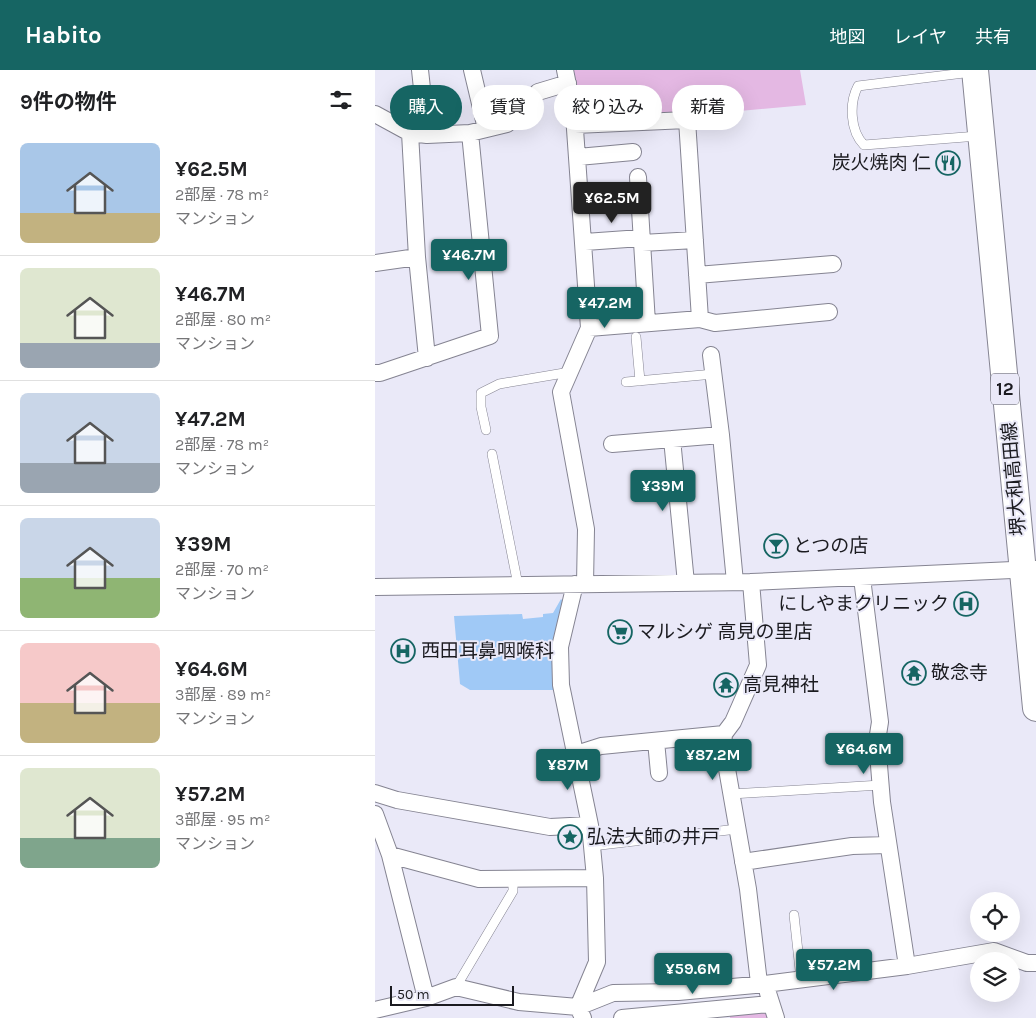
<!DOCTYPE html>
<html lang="ja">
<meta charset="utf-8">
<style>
:root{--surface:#fff;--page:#f6f6f6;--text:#202124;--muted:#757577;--line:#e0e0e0;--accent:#166563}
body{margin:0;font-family:Karla,"Noto Sans JP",sans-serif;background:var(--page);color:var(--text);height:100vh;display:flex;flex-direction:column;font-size:19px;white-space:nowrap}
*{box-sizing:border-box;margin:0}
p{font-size:16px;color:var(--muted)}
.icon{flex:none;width:28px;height:28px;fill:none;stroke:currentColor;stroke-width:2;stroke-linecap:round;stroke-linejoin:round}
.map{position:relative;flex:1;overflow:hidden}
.sheet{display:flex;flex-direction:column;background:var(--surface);width:375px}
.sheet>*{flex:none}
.guide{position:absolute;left:15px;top:15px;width:475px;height:45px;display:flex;gap:10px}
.tools{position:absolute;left:595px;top:822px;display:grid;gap:10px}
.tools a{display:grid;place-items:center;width:50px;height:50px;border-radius:50%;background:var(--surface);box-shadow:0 5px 20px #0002;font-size:25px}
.scale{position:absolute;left:15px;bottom:12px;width:124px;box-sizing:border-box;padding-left:5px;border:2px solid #1b1b20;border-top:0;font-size:14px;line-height:18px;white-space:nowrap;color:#1b1b20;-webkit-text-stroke:4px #eae9f8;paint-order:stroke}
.price{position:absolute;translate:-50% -42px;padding:0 11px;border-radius:5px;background:var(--accent);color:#fff;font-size:16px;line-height:32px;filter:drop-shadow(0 1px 2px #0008)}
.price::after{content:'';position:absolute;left:50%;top:30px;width:15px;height:11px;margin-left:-8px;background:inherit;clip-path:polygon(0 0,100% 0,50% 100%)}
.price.active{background:#222;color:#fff}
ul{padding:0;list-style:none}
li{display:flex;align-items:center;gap:15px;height:125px;padding:0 20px}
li+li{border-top:1px solid var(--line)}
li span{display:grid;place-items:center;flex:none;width:140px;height:100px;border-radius:8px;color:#555}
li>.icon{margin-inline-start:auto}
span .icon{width:60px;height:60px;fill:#fffc;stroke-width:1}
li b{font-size:21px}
h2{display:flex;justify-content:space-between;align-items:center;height:60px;padding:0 20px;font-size:21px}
.chip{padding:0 18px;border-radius:22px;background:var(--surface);box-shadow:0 5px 20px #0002;font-size:18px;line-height:45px}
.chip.active{background:var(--accent);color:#fff}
header{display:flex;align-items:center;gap:30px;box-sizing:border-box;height:70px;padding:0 25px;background:var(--accent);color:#fff}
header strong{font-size:24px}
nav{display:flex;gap:28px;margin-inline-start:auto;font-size:18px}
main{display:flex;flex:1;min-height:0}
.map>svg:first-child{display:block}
</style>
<header>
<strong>Habito</strong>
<nav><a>地図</a><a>レイヤ</a><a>共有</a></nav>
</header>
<main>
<section class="sheet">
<h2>9件の物件<svg class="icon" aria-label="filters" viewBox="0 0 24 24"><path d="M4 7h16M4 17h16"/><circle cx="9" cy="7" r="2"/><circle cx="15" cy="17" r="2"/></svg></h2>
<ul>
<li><span style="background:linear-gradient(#a9c7e8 70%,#c2b280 0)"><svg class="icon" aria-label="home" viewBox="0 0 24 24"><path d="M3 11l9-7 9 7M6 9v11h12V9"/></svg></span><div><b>¥62.5M</b><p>2部屋 · 78 m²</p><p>マンション</p></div></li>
<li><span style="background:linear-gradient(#dfe7d0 75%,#9aa5b1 0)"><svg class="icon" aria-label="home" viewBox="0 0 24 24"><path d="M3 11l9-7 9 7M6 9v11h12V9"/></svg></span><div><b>¥46.7M</b><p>2部屋 · 80 m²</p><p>マンション</p></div></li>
<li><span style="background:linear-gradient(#c9d6e8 70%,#9aa5b1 0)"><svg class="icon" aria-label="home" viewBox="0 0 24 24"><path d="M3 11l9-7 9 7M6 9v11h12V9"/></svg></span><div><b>¥47.2M</b><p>2部屋 · 78 m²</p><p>マンション</p></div></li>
<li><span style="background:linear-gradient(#c9d6e8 60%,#8fb573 0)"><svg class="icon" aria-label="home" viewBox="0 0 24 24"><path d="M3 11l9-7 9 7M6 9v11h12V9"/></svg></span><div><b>¥39M</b><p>2部屋 · 70 m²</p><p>マンション</p></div></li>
<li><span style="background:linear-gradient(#f6c9c9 60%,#c2b280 0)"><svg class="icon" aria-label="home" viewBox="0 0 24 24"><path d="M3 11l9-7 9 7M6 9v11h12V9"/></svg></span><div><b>¥64.6M</b><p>3部屋 · 89 m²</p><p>マンション</p></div></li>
<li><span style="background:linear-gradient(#dfe7d0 70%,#7fa58c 0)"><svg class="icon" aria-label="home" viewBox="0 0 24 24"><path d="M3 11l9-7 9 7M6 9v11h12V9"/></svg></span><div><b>¥57.2M</b><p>3部屋 · 95 m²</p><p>マンション</p></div></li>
</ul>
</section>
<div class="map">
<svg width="661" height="948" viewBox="0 0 661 948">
<rect width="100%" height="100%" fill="#eae9f8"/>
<!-- green -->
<path fill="#e4b8e3" d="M190,0H425L431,35L321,45H199Z
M386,941L398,948H355V945Z"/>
<!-- water -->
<path fill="#a0c9f6" d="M186,529L190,533L182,620H95L85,614L79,546L147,544L148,549L168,547V544L178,543Z"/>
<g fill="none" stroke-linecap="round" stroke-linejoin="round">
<!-- lane casing -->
<g stroke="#858492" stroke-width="10">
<path id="lane" d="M597,2L483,16C474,33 475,61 489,75L603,66
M261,267L265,311
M251,312L339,304
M111,360L106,337V323L124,314L195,302
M117,384L143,515
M356,724L506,715
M217,776L362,759
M419,845L426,909
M81,917L138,821V809"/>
</g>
<!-- street casing -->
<g stroke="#858492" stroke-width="18">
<path id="street" d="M45,0L52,65
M97,0L111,59
M190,0L199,45L214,258L186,322L211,459L210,514
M0,44L35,63L52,65L95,63L132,54L163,22L193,13
M200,55L312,50L325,249
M35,63L42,187L52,288
M203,87L258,82
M263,107L272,253
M210,172L266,168
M267,173L320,170
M0,193L42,187
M322,205L458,194
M214,258L325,249L340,253L454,242
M336,285L346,365L360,512
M0,303H5L115,266L95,63
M297,369L311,513
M237,374L346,365
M487,508L505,652L502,671L507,732L532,896
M376,512L383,595L358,652L349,664L348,676L373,819L384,913
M200,514L185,577L186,615L215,755L220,808L222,892L203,937L208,948
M0,517L376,512L661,499
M281,671L284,703
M201,684L226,676L349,664
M0,723L22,730L175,757L215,755
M0,744L15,785L51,928
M15,785L104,809L220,808
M368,792L477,776L513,775
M393,923L401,948
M0,940L51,928L81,917L144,932L203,937L238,923L303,922L390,914L532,896L619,881L652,893H661
M247,948L395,934"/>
</g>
<!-- primary casing -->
<g stroke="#858492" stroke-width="28">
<path id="primary" d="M600,0L661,638"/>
</g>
<!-- lane -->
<use href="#lane" stroke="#fff" stroke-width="9"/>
<!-- street -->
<use href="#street" stroke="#fff" stroke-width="16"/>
<!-- primary -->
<use href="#primary" stroke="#fff" stroke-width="26"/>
</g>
<!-- icons -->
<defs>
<g id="restaurant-ring" transform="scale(1.25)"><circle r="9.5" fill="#eae9f8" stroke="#166563" stroke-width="1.5"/><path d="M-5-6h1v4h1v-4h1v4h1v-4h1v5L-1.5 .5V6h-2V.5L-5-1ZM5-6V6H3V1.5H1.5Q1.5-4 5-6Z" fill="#166563"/></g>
<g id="bar-ring" transform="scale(1.25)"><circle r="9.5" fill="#eae9f8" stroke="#166563" stroke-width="1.5"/><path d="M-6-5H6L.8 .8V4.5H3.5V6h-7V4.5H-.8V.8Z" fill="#166563"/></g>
<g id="hospital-ring" transform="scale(1.25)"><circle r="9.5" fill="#eae9f8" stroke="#166563" stroke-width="1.5"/><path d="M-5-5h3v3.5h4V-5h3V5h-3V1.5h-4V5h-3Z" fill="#166563"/></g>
<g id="supermarket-ring" transform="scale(1.25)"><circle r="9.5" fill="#eae9f8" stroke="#166563" stroke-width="1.5"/><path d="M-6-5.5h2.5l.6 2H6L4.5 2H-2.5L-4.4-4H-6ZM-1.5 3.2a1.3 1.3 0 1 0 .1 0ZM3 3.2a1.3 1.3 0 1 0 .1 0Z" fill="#166563"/></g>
<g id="temple-ring" transform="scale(1.25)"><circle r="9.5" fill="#eae9f8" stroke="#166563" stroke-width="1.5"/><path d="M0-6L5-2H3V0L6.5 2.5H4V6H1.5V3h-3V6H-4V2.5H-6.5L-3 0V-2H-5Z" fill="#166563"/></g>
<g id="sight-ring" transform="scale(1.25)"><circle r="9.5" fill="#eae9f8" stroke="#166563" stroke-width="1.5"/><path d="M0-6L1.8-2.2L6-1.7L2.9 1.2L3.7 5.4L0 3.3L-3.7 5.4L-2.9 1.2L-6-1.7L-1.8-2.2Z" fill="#166563"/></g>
</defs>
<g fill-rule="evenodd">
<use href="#restaurant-ring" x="573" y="93"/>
<use href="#bar-ring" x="401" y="476"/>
<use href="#hospital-ring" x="591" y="534"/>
<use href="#supermarket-ring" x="245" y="562"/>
<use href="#hospital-ring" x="28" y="581"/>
<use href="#temple-ring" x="539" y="603"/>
<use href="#temple-ring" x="351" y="615"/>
<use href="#sight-ring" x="195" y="767"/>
</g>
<g text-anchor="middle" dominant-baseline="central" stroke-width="4" stroke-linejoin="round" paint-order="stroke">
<!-- shield labels -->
<rect fill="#eae9f8" stroke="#595961" stroke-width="1" x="616" y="303.5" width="28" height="31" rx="4"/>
<g font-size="18" font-weight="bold" fill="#1b1b20">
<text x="630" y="319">12</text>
</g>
<!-- poi labels -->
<g font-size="19" fill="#1b1b20" stroke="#eae9f8" text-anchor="start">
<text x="556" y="93" text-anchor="end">炭火焼肉 仁</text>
<text x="418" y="476">とつの店</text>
<text x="574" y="534" text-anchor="end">にしやまクリニック</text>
<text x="262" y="562">マルシゲ 高見の里店</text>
<text x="46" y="581">西田耳鼻咽喉科</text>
<text x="556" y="603">敬念寺</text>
<text x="368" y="615">高見神社</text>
<text x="212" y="767">弘法大師の井戸</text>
</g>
<!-- street labels -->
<g font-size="19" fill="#1b1b20" stroke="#eae9f8">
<text transform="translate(639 409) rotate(-95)">堺大和高田線</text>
</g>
</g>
</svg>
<div class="tools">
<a><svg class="icon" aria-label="locate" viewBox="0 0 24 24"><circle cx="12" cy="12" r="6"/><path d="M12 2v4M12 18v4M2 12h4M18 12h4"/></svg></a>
<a><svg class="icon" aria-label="layers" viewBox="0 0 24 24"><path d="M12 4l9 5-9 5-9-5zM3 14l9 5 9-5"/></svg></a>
</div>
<div class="scale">50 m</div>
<b class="price active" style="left:237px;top:154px">¥62.5M</b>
<b class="price" style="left:94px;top:211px">¥46.7M</b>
<b class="price" style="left:230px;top:259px">¥47.2M</b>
<b class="price" style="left:288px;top:442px">¥39M</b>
<b class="price" style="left:489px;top:705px">¥64.6M</b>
<b class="price" style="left:338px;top:711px">¥87.2M</b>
<b class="price" style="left:193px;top:721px">¥87M</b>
<b class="price" style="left:459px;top:921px">¥57.2M</b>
<b class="price" style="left:318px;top:925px">¥59.6M</b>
<div class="guide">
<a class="chip active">購入</a>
<a class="chip">賃貸</a>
<a class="chip">絞り込み</a>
<a class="chip">新着</a>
</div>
</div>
</main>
